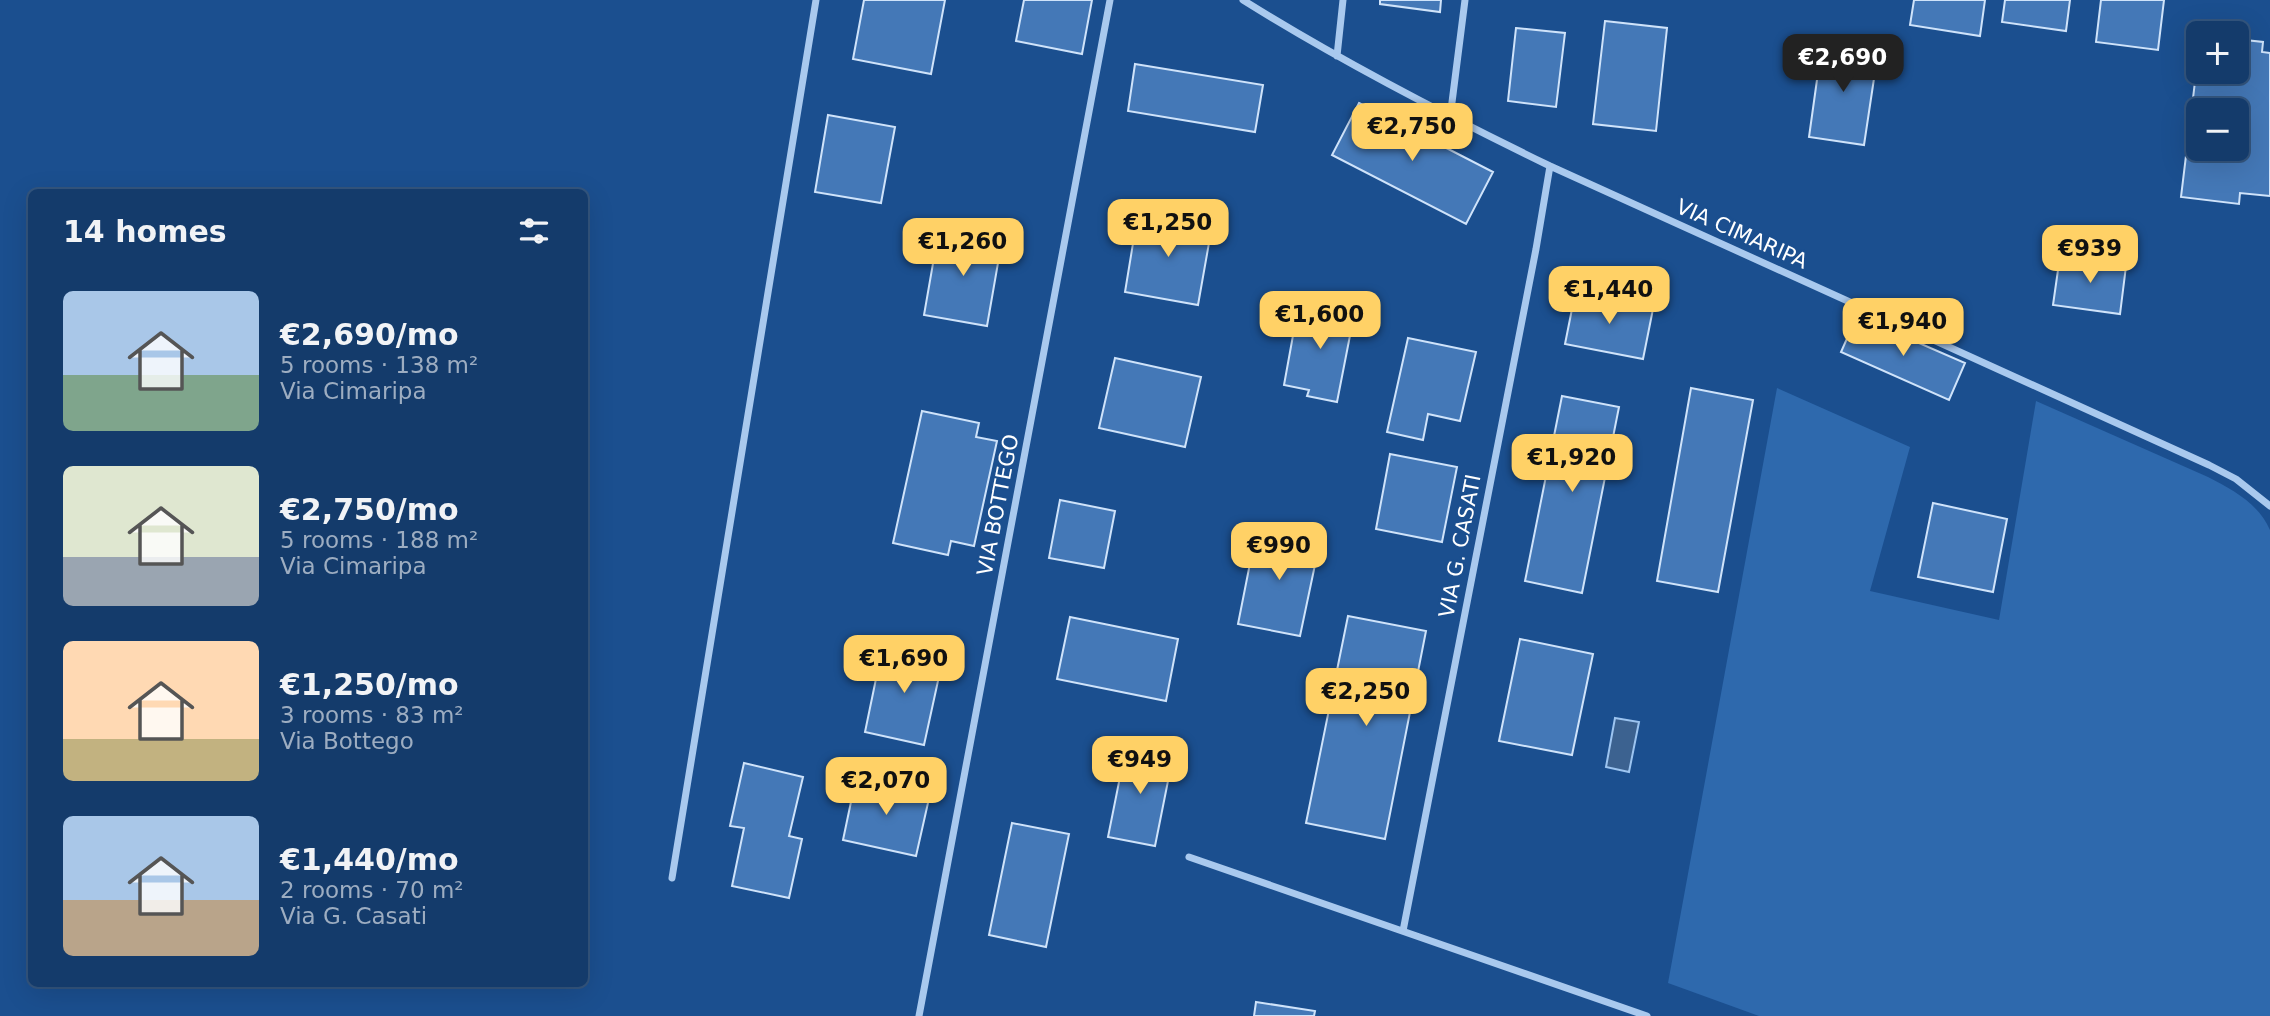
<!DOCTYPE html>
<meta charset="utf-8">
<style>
:root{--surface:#143b6b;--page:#214673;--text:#f1f3f6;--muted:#9dadc1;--line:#33557e;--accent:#ffd166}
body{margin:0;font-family:"DejaVu Sans",sans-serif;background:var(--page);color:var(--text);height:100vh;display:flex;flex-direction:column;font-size:26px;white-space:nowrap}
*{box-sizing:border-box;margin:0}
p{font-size:23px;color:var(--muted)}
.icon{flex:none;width:38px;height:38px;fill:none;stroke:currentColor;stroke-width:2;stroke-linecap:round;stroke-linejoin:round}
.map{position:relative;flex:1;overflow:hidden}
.sheet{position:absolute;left:28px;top:189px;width:560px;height:798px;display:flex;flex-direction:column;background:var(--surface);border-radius:10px;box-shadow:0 7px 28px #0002,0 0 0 2px var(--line)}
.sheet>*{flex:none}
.controls{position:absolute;left:2186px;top:21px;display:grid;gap:14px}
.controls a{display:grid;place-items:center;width:63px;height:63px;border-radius:10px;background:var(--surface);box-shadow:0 7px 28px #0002,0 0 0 2px var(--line);font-size:35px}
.price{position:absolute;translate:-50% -60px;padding:0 16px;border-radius:14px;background:var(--accent);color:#111;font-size:23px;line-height:46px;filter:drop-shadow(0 2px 4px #0008)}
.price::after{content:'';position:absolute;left:50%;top:42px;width:21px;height:16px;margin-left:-10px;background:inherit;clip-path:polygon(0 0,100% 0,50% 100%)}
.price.active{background:#222;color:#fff}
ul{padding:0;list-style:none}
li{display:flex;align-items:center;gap:21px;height:175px;padding:0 35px}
li span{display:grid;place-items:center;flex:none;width:196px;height:140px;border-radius:10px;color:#555}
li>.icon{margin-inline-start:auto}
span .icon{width:84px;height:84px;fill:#fffc;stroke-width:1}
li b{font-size:30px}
h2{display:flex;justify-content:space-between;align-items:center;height:84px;padding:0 35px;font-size:30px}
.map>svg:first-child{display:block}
</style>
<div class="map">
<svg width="2270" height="1016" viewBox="0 0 2270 1016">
<rect width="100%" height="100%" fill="#1b4f8f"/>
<!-- green -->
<path fill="#2e69ad" d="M1777,388L1910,447L1870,591L1999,620L2036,401L2208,477C2233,490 2258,503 2270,530V1016H1759L1668,983Z"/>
<!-- water -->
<path fill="#3c6290" stroke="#9cc4f0" stroke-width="2" d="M1615,718L1639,722L1629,772L1606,767Z"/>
<!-- building -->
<path fill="#4478b7" stroke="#cfe3fa" stroke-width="2" fill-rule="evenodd" d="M864,0H945L931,74L853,59Z
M1024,0H1092L1082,54L1016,41Z
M1380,0H1441L1440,12L1380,4Z
M1914,0H1985L1980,36L1910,25Z
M2005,0H2070L2066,31L2002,22Z
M2101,0H2164L2158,50L2096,42Z
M1605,21L1667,28L1656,131L1593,124Z
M1516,28L1565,33L1556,107L1508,101Z
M2236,39L2263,42L2262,52L2270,53V196L2240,193L2239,204L2181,197L2198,57V72H2236ZM2198,110H2236V149H2198Z
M1822,44L1878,52L1864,145L1809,137Z
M1135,64L1263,85L1255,132L1128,111Z
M1359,103L1493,172L1466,224L1332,155Z
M828,115L895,127L881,203L815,192Z
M1138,213L1212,226L1198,305L1125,292Z
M939,229L1002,240L987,326L924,315Z
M2060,256L2126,266L2120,314L2053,305Z
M1575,294L1653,309L1643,359L1565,344Z
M1322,304L1355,310L1337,402L1307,396L1309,390L1284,385L1298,308L1320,312Z
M1857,316L1965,363L1949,400L1841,352Z
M1408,338L1476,352L1460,421L1428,414L1423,440L1387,432Z
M1115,358L1201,377L1185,447L1099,428Z
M1691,388L1753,400L1718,592L1657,581Z
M1562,396L1619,407L1582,593L1525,581Z
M922,411L979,423L976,437L997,441L974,546L951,541L948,555L893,543Z
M1390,454L1457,467L1442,542L1376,529Z
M1060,500L1115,511L1104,568L1049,558Z
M1933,503L2007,519L1993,592L1918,577Z
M1257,528L1320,541L1300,636L1238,624Z
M1348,616L1426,631L1385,839L1306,823Z
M1070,617L1178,639L1166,701L1057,679Z
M1520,639L1593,654L1572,755L1499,741Z
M883,645L943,658L924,745L865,732Z
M1126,747L1173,756L1155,846L1108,837Z
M744,763L803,777L789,836L802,839L789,898L732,886L744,828L730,826Z
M856,778L930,794L916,856L843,840Z
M1012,823L1069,834L1046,947L989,935Z
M1256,1002L1315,1011L1314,1016H1254Z"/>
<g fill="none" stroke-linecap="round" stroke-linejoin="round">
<!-- minor -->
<path stroke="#a9c9ee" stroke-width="7" d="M1243,0C1342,62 1445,115 1550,166L2209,465L2236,479L2270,506
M1337,56L1343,0
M1450,118L1465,0
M1189,857L1647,1016
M672,878L816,0
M1403,931L1536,249L1550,166
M919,1016L1110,0"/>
</g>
<g text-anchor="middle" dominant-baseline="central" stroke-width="5" stroke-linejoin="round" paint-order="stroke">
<!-- street labels -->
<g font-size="21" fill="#fff" stroke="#1b4f8f">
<text transform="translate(1742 234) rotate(24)">VIA CIMARIPA</text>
<text transform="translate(998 505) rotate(-79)">VIA BOTTEGO</text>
<text transform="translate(1460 546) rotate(-79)">VIA G. CASATI</text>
</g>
</g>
</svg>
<div class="controls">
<a>+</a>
<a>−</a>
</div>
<b class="price active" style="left:1843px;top:94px">€2,690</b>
<b class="price" style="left:1412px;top:163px">€2,750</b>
<b class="price" style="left:1168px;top:259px">€1,250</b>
<b class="price" style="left:963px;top:278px">€1,260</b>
<b class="price" style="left:2090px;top:285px">€939</b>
<b class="price" style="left:1609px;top:326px">€1,440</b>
<b class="price" style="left:1320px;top:351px">€1,600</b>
<b class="price" style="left:1903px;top:358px">€1,940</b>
<b class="price" style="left:1572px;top:494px">€1,920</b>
<b class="price" style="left:1279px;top:582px">€990</b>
<b class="price" style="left:904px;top:695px">€1,690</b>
<b class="price" style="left:1366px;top:728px">€2,250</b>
<b class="price" style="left:1140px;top:796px">€949</b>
<b class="price" style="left:886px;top:817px">€2,070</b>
<section class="sheet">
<h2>14 homes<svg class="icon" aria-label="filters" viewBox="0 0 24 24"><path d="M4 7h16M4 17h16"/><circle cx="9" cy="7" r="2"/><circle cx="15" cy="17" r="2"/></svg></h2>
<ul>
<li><span style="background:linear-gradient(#a9c7e8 60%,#7fa58c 0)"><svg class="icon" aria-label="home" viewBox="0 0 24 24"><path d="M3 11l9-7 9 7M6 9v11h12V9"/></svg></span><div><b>€2,690/mo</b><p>5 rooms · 138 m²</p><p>Via Cimaripa</p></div></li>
<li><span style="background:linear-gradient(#dfe7d0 65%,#9aa5b1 0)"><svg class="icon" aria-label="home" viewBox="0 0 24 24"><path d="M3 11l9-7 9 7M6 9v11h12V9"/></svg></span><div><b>€2,750/mo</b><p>5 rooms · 188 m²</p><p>Via Cimaripa</p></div></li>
<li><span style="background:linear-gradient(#ffd9b3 70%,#c2b280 0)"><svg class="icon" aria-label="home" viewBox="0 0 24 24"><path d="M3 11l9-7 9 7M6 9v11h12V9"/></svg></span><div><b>€1,250/mo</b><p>3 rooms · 83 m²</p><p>Via Bottego</p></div></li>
<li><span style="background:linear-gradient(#a9c7e8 60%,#b9a48a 0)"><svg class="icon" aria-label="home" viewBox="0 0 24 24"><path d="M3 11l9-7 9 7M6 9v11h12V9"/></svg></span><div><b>€1,440/mo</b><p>2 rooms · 70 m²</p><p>Via G. Casati</p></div></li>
</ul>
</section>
</div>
